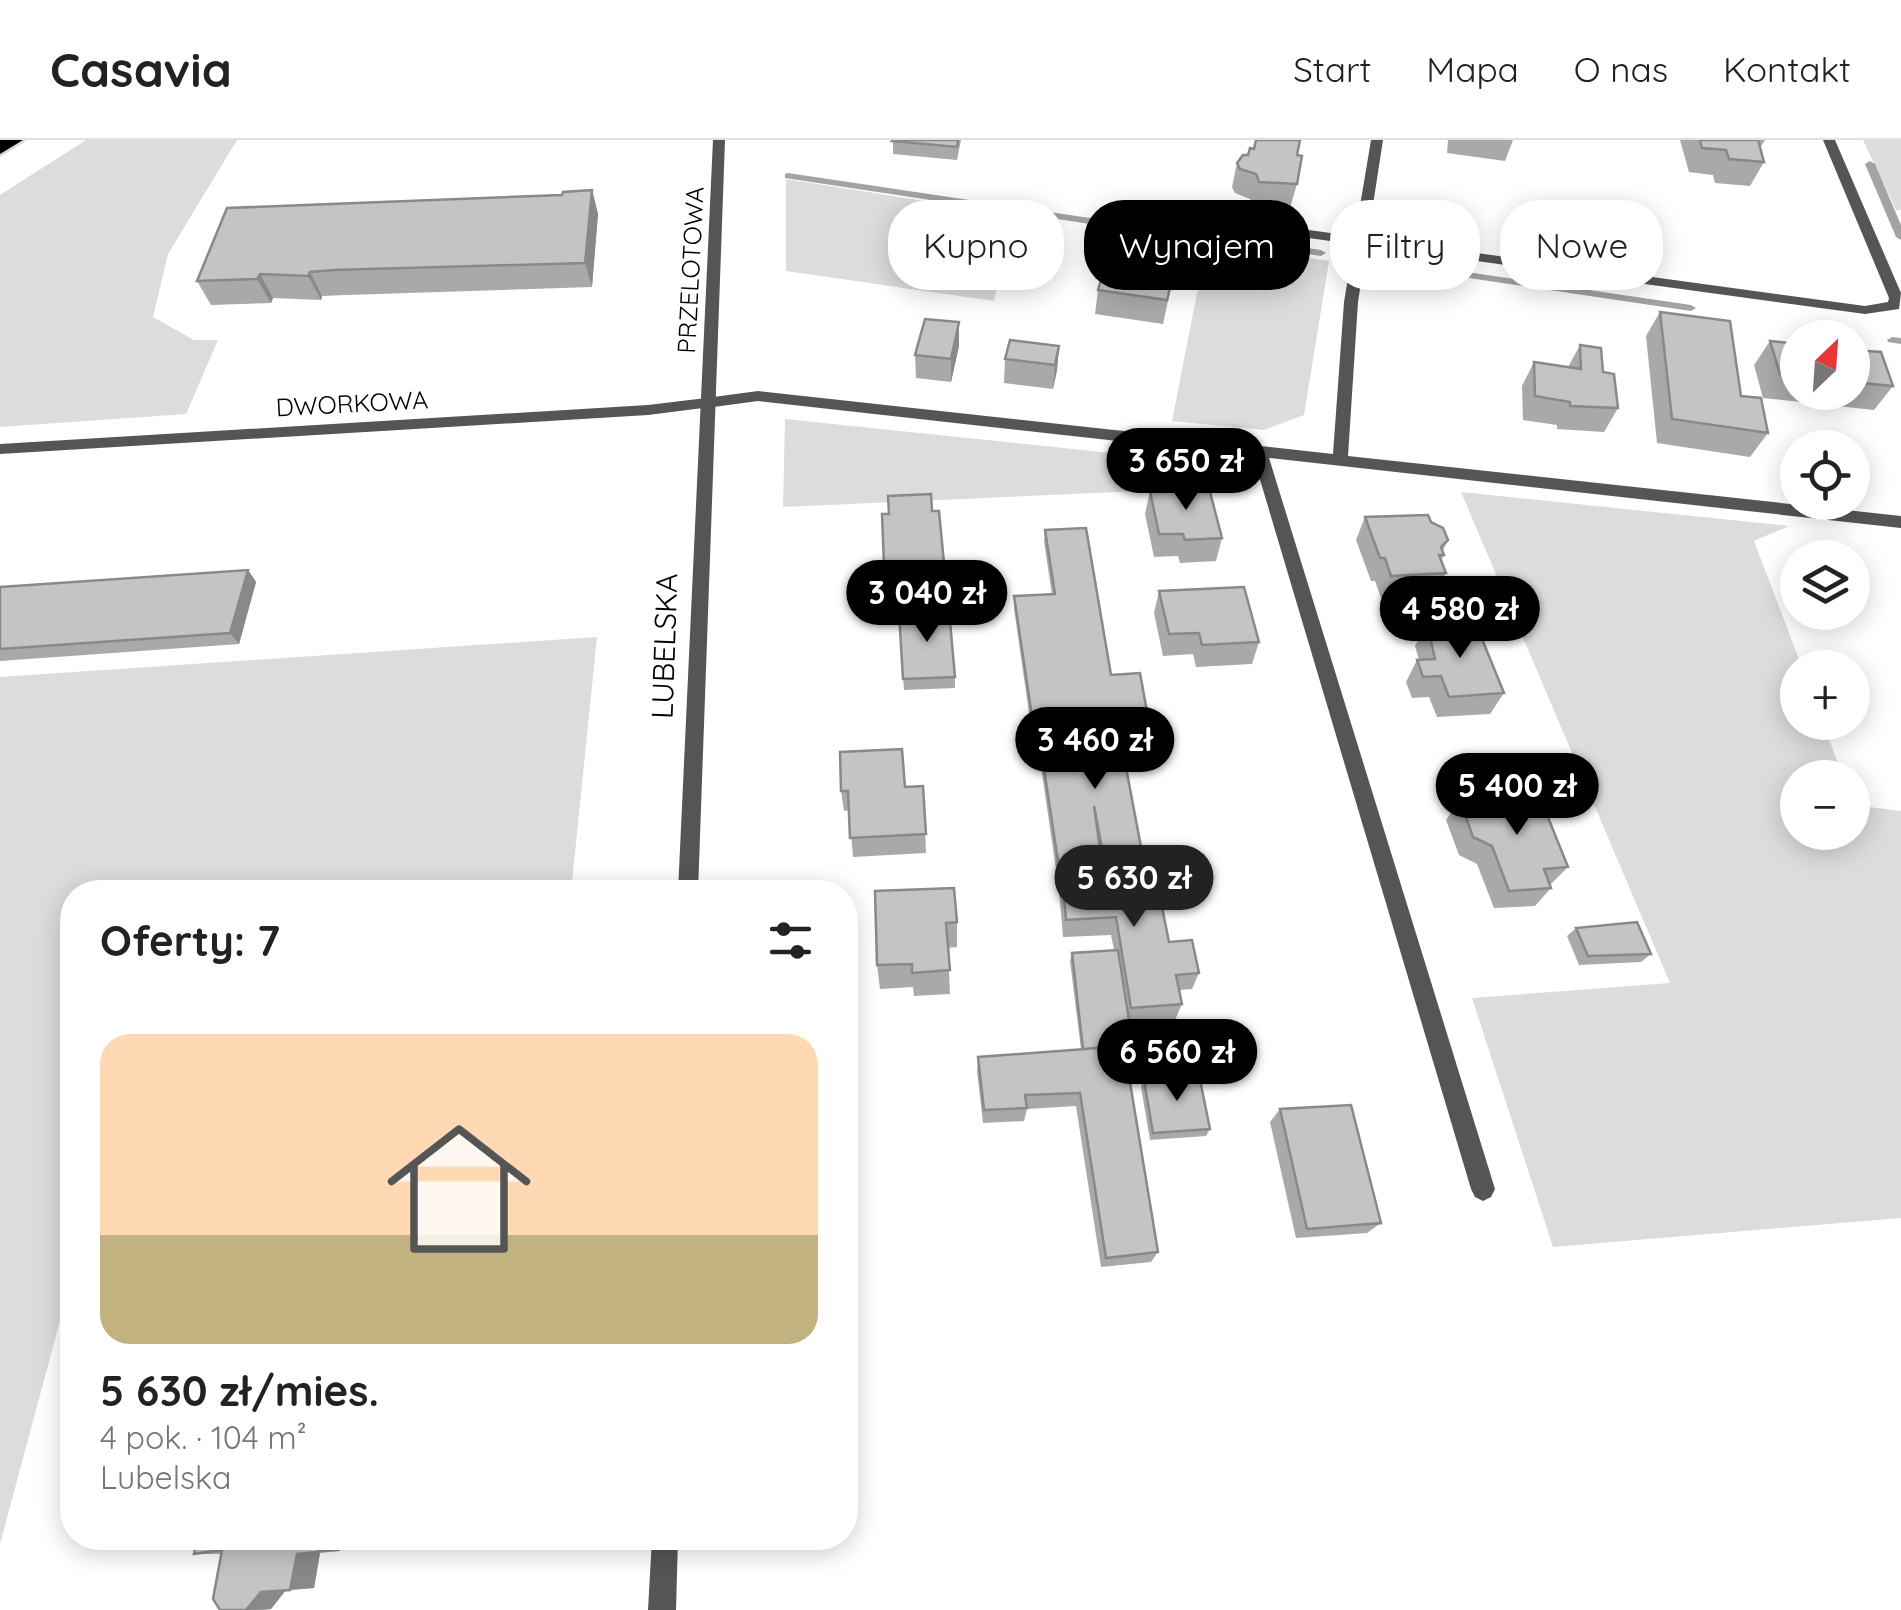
<!DOCTYPE html>
<html lang="pl">
<meta charset="utf-8">
<style>
:root{--surface:#fff;--page:#f6f6f6;--text:#222;--muted:#767676;--line:#e0e0e0;--accent:#000}
body{margin:0;font-family:Quicksand,sans-serif;background:var(--page);color:var(--text);height:100vh;display:flex;flex-direction:column;font-size:38px;white-space:nowrap}
*{box-sizing:border-box;margin:0}
p{font-size:32px;color:var(--muted)}
.icon{flex:none;width:55px;height:55px;fill:none;stroke:currentColor;stroke-width:2;stroke-linecap:round;stroke-linejoin:round}
.map{position:relative;flex:1;overflow:hidden}
.details{position:absolute;left:60px;top:740px;width:798px;height:670px;display:flex;flex-direction:column;background:var(--surface);border-radius:40px;box-shadow:0 5px 25px #0003}
.details>*{flex:none}
.banner{position:absolute;left:888px;top:60px;width:862px;height:90px;display:flex;gap:20px}
.needle{width:65px;rotate:25deg}
.buttons{position:absolute;left:1780px;top:180px;display:grid;gap:20px}
.buttons a{display:grid;place-items:center;width:90px;height:90px;border-radius:50%;background:var(--surface);box-shadow:0 5px 25px #0003;font-size:50px}
.price{position:absolute;translate:-50% -85px;padding:0 22px;border-radius:35px;background:var(--accent);color:#fff;font-size:32px;line-height:65px;filter:drop-shadow(0 2px 5px #0008)}
.price::after{content:'';position:absolute;left:50%;top:60px;width:30px;height:22px;margin-left:-15px;background:inherit;clip-path:polygon(0 0,100% 0,50% 100%)}
.price.on{background:#222;color:#fff}
ul{padding:0;list-style:none}
li{display:grid;align-content:center;gap:20px;height:530px;padding:0 40px}
li span{display:grid;place-items:center;height:310px;border-radius:30px;color:#555}
li>.icon{margin-inline-start:auto}
span .icon{width:180px;height:180px;fill:#fffc;stroke-width:1}
li b{font-size:42px}
h2{display:flex;justify-content:space-between;align-items:center;height:120px;padding:0 40px;font-size:42px}
.pill{padding:0 35px;border-radius:40px;background:var(--surface);box-shadow:0 5px 25px #0003;font-size:35px;line-height:90px}
.pill.on{background:var(--accent);color:#fff}
header{display:flex;align-items:center;gap:60px;box-sizing:border-box;height:140px;padding:0 50px;background:var(--surface);border-bottom:2px solid var(--line)}
header strong{font-size:48px}
nav{display:flex;gap:55px;margin-inline-start:auto;font-size:35px}
.map>svg:first-child{display:block}
</style>
<header>
<strong>Casavia</strong>
<nav><a>Start</a><a>Mapa</a><a>O nas</a><a>Kontakt</a></nav>
</header>
<div class="map">
<svg width="1901" height="1470" viewBox="0 0 1901 1470">
<rect width="100%" height="100%" fill="#fff"/>
<!-- green -->
<path fill="#dcdcdc" d="M86,0H237L168,114L153,177L194,200H218L186,274L0,287V55Z
M1863,0H1901V70H1896Z
M786,39L1013,75L994,161L786,131Z
M1207,102L1329,121L1304,275L1264,290L1172,281Z
M785,279L1188,321L1228,347L783,367Z
M1461,352L1789,386L1754,401L1802,527L1798,528V582L1823,583L1843,637L1798,638V692H1852L1853,662L1854,665L1901,671V1078L1553,1107L1472,858L1670,843Z
M597,497L571,752H72V1136L0,1404V537Z"/>
<g fill="none" stroke-linecap="round" stroke-linejoin="round">
<!-- stream -->
<path fill="#a3a3a3" fill-rule="evenodd" d="M1870,21L1875,24L1901,85V100L1896,97L1865,24Z
M788,33L1110,81L1115,84L1110,87L785,38V34Z
M1223,96L1321,110L1326,113L1321,116L1219,101L1218,99Z
M1399,122L1691,165L1696,168L1691,171L1395,127V123Z
M1892,197L1901,198V204L1888,202L1887,200Z"/>
<!-- motorway casing -->
<g stroke="#dbdbdb" stroke-width="5">
<path id="motorway" d="M0,0H23L0,14Z"/>
</g>
<!-- service -->
<path fill="#555" fill-rule="evenodd" d="M1371,0H1383L1358,162L1348,316L1901,376V388L1269,318L1495,1049L1491,1057L1483,1061L1475,1057L1471,1049L1253,316L758,261L706,268L698,263L706,258L758,251L1333,314L1344,162Z"/>
<!-- minor -->
<path fill="#555" fill-rule="evenodd" d="M1823,0H1835L1901,153L1899,169L1865,174L1125,73L1118,69L1125,65L1865,166L1888,162L1889,158Z
M706,258L711,259V267L648,275L0,314V304L648,265Z"/>
<!-- tertiary -->
<path fill="#555" fill-rule="evenodd" d="M713,0H725L698,752H678Z
M652,1398H678L676,1470H648Z"/>
<!-- motorway -->
<use href="#motorway" fill="#000" fill-rule="evenodd"/>
</g>
<!-- wall -->
<path fill="#a9a9a9" d="M893,0H961L957,20L893,14Z
M1256,0H1307H1300L1297,15V44L1290,68L1253,66L1250,59L1235,53L1232,47L1237,23L1248,15L1254,9Z
M1448,0H1513L1505,21L1447,13Z
M1680,0H1765L1760,8L1764,22L1750,46L1715,43L1713,35L1689,32Z
M592,50L598,74L592,147L346,155L322,156L321,160L273,158L271,163L211,165L197,141L562,55Z
M1172,143L1163,184L1095,174L1098,150Z
M1660,172L1741,256L1768,293L1750,317L1657,303L1646,196Z
M1770,201L1798,204V252H1852V210L1893,246L1874,270L1763,258L1754,225Z
M1580,205L1603,232L1618,268L1604,292L1557,289V285L1523,280L1522,246L1534,222L1568,227Z
M959,206L951,242L916,238L915,215Z
M1059,206L1057,230L1053,249L1004,243L1005,219Z
M1150,351L1222,398L1216,421L1180,423L1178,416L1154,417L1145,374Z
M932,371L944,423V445L886,448L882,374Z
M1365,377L1448,400L1443,410L1444,415L1441,421L1446,433L1434,455L1381,458L1375,441H1371L1356,400Z
M1045,390L1111,535L1148,577L1160,615L1158,625L1126,627L1145,728L1169,802L1199,833L1192,849L1179,850L1182,864L1175,880L1129,883L1134,912L1131,919L1126,920L1158,1112L1151,1122L1101,1127L1076,966L1027,969L1024,981L983,983L977,931L978,917L1081,909L1070,821L1072,813L1114,810L1111,795L1063,797L1059,750L1037,599V593L1032,594L1014,468V456L1052,455L1044,401Z
M248,430L256,442L239,504L0,521V447Z
M1159,451L1259,502L1252,524L1196,527L1193,514L1163,516L1154,473Z
M899,473L955,537V548L904,550Z
M1427,484L1477,500L1504,553L1490,574L1437,577L1429,557L1412,558L1406,542L1417,520H1419L1415,506Z
M923,646L926,713L853,717L849,670L844,671L841,651Z
M1460,660L1568,727L1550,745L1551,748L1535,766L1494,768L1477,724L1459,715L1446,680Z
M875,751L957,782V807L948,808L950,854L914,856L913,847L880,849L877,825Z
M1576,788L1651,814L1641,822L1579,825L1567,796Z
M1144,940L1210,989L1206,996L1150,1000L1141,947Z
M1280,969L1381,1083L1367,1093L1296,1098L1270,982Z
M197,1398H343L340,1411L320,1413L314,1448L286,1450L271,1469L265,1470H220L222,1414H194Z"/>
<!-- shaded-wall -->
<path fill="#898989" d="M592,50L598,74L592,147L585,123Z
M310,132L322,156L321,160L308,136Z
M260,134L273,158L271,163L257,139Z
M959,182V206L951,242V219Z
M1059,206L1057,230L1053,249L1055,225Z
M248,430L256,442L239,504L230,493Z
M320,1398H343L340,1411L318,1412Z
M320,1413L314,1448L290,1450L297,1414Z
M286,1450L271,1469L246,1470L261,1452Z"/>
<!-- building -->
<path fill="#c4c4c4" stroke="#898989" stroke-width="2.5" d="M893,0H958L957,7L892,1Z
M1256,0H1300L1297,15L1302,16L1297,44L1259,42L1256,34L1240,29L1237,23L1243,15H1248L1250,8L1254,9Z
M1700,0H1758L1764,22L1729,19L1726,10L1702,8Z
M592,50L585,123L334,130L310,132L308,136L260,134L257,139L197,141L227,68L562,55L563,52Z
M1110,109L1177,119L1167,160L1098,150Z
M1660,172L1730,181L1741,256L1761,258L1768,293L1672,279Z
M925,179L959,182L951,219L915,215Z
M1010,200L1059,206L1055,225L1005,219Z
M1770,201L1798,204V236L1780,234Z
M1580,205L1601,208L1603,232L1614,234L1618,268L1570,266V262L1535,256L1534,222L1581,229Z
M1852,210L1881,212L1893,246L1852,242Z
M1209,348L1222,398L1185,400L1183,394H1159L1150,351Z
M931,354L932,371H939L944,423L884,426L882,374H889L888,356Z
M1428,375L1431,382L1443,388L1448,400L1441,407L1444,415H1439L1446,433L1391,436L1385,418H1380L1365,377Z
M1086,388L1111,535L1140,533L1148,577L1033,583L1014,456L1055,454L1045,390Z
M248,430L230,493L0,509V447Z
M1244,447L1259,502L1202,505L1199,493L1169,494L1159,451Z
M949,470L955,537L903,539L899,473Z
M1469,481L1477,500L1482,499L1504,553L1449,557L1441,536L1423,537L1417,520L1435,519L1427,484Z
M1154,579L1160,615L1124,617L1145,728L1106,730L1094,666L1103,730L1062,732L1061,741L1038,589Z
M902,609L905,647L923,646L926,694L850,698L848,651H841L840,612Z
M1539,655L1568,727L1544,729L1551,748L1509,751L1492,706L1473,697L1460,660Z
M1154,727L1169,802L1192,800L1199,833L1176,835L1182,864L1131,868L1116,777L1066,780L1062,732Z
M954,748L957,782L946,783L950,830L912,833V824L877,825L875,751Z
M1637,782L1651,814L1588,816L1576,788Z
M1118,810L1134,912L1125,913L1124,906L1083,909L1072,813Z
M1124,906L1158,1112L1106,1118L1080,953L1025,955L1027,968L984,970L978,917Z
M1199,935L1210,989L1153,993L1144,940Z
M1351,965L1381,1083L1307,1089L1280,969Z
M72,1188V1226L62,1227Z
M197,1398H320L318,1412L297,1414L290,1450L261,1452L246,1470H220L213,1459L222,1410L194,1414Z"/>
<g text-anchor="middle" dominant-baseline="central" stroke-width="8" stroke-linejoin="round" paint-order="stroke">
<!-- far-street labels -->
<g font-size="25" fill="#000" stroke="#fff">
<text transform="translate(690 130) rotate(-87)">PRZELOTOWA</text>
<text transform="translate(352 263) rotate(-3)">DWORKOWA</text>
</g>
<!-- street labels -->
<g font-size="30" fill="#000" stroke="#fff">
<text transform="translate(664 506) rotate(-88)">LUBELSKA</text>
</g>
</g>
</svg>
<div class="buttons">
<a><svg class="needle" viewBox="-14 -14 28 28"><path d="M0-13l5 13h-10z" fill="#e53935"/><path d="M0 13l5-13h-10z" fill="#767676"/></svg></a>
<a><svg class="icon" aria-label="locate" viewBox="0 0 24 24"><circle cx="12" cy="12" r="6"/><path d="M12 2v4M12 18v4M2 12h4M18 12h4"/></svg></a>
<a><svg class="icon" aria-label="layers" viewBox="0 0 24 24"><path d="M12 4l9 5-9 5-9-5zM3 14l9 5 9-5"/></svg></a>
<a>+</a>
<a>−</a>
</div>
<b class="price" style="left:1186px;top:373px">3 650 zł</b>
<b class="price" style="left:927px;top:505px">3 040 zł</b>
<b class="price" style="left:1460px;top:521px">4 580 zł</b>
<b class="price" style="left:1095px;top:652px">3 460 zł</b>
<b class="price" style="left:1517px;top:698px">5 400 zł</b>
<b class="price on" style="left:1134px;top:790px">5 630 zł</b>
<b class="price" style="left:1177px;top:964px">6 560 zł</b>
<div class="banner">
<a class="pill">Kupno</a>
<a class="pill on">Wynajem</a>
<a class="pill">Filtry</a>
<a class="pill">Nowe</a>
</div>
<section class="details">
<h2>Oferty: 7<svg class="icon" aria-label="filters" viewBox="0 0 24 24"><path d="M4 7h16M4 17h16"/><circle cx="9" cy="7" r="2"/><circle cx="15" cy="17" r="2"/></svg></h2>
<ul>
<li><span style="background:linear-gradient(#ffd9b3 65%,#c2b280 0)"><svg class="icon" aria-label="home" viewBox="0 0 24 24"><path d="M3 11l9-7 9 7M6 9v11h12V9"/></svg></span><div><b>5 630 zł/mies.</b><p>4 pok. · 104 m²</p><p>Lubelska</p></div></li>
</ul>
</section>
</div>
